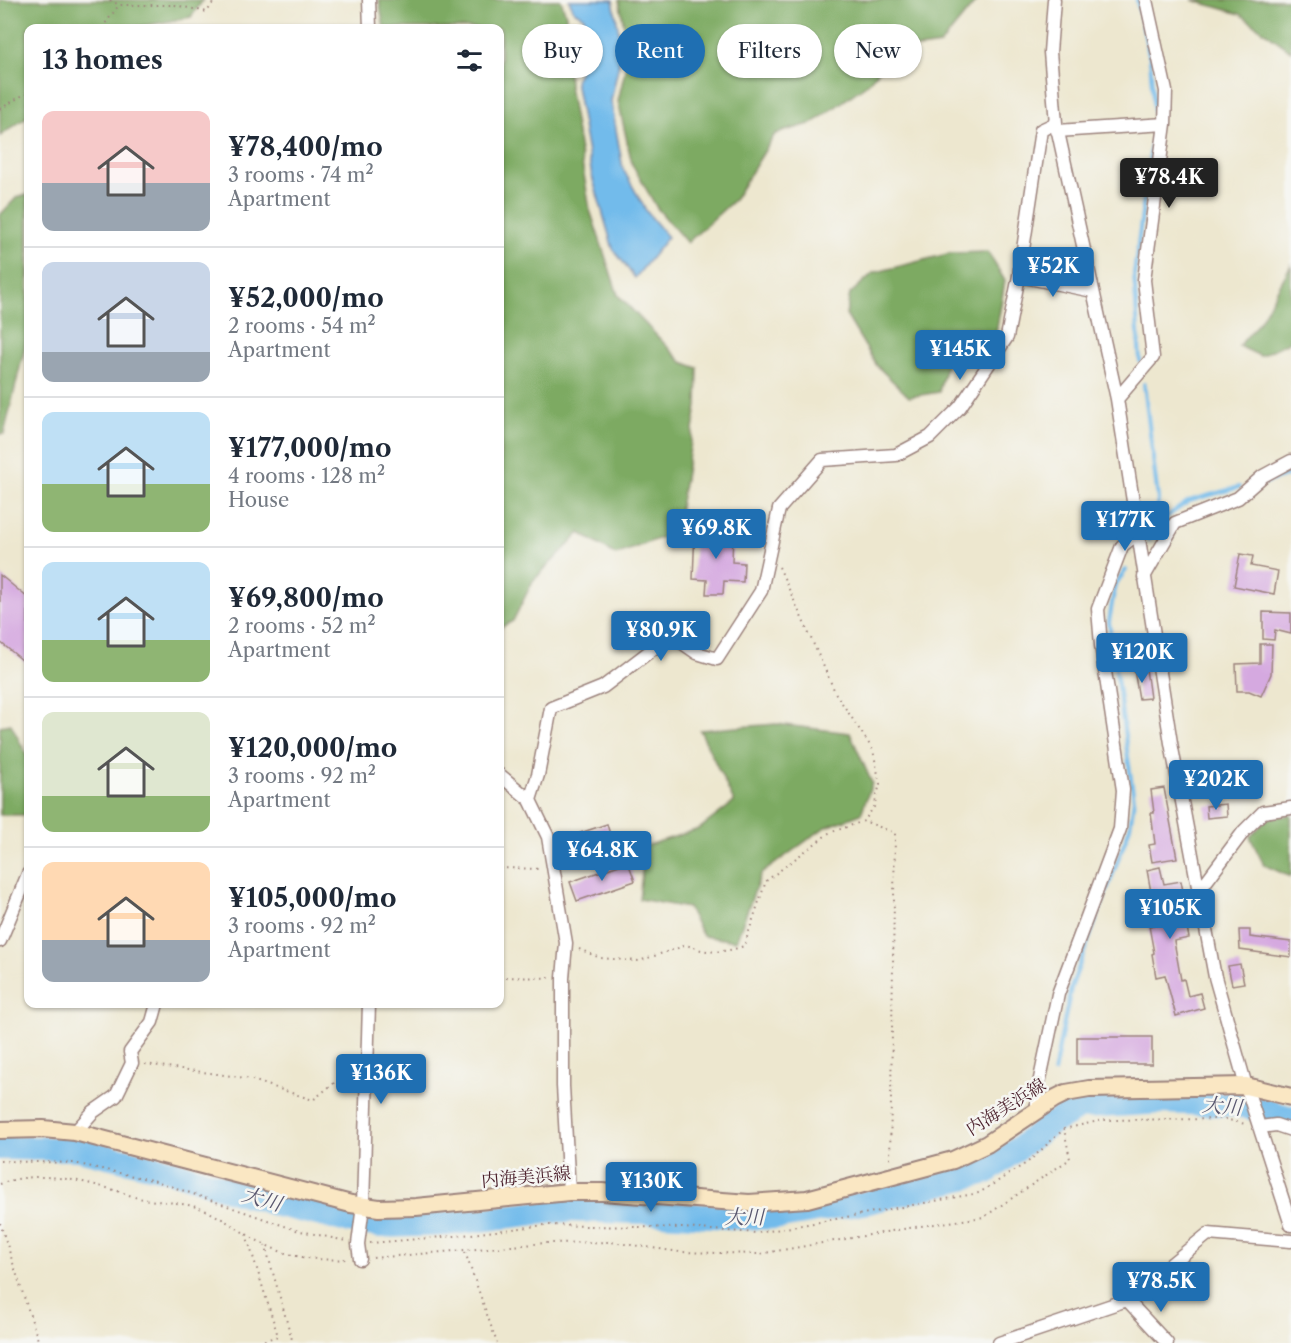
<!DOCTYPE html>
<meta charset="utf-8">
<style>
:root{--surface:#fff;--page:#f6f6f7;--text:#1f2937;--muted:#747a83;--line:#e0e1e3;--accent:#1f6fb2}
body{margin:0;font-family:"Libre Caslon Text","Noto Serif JP",serif;background:var(--page);color:var(--text);height:100vh;display:flex;flex-direction:column;font-size:22px;white-space:nowrap}
*{box-sizing:border-box;margin:0}
p{font-size:20px;color:var(--muted)}
.icon{flex:none;width:33px;height:33px;fill:none;stroke:currentColor;stroke-width:2;stroke-linecap:round;stroke-linejoin:round}
.map{position:relative;flex:1;overflow:hidden}
.details{position:absolute;left:24px;top:24px;width:480px;height:984px;display:flex;flex-direction:column;background:var(--surface);border-radius:12px;box-shadow:0 2px 4px #0004}
.details>*{flex:none}
.banner{position:absolute;left:522px;top:24px;width:570px;height:54px;display:flex;gap:12px}
.price{position:absolute;translate:-50% -51px;padding:0 14px;border-radius:6px;background:var(--accent);color:#fff;font-size:20px;line-height:39px;filter:drop-shadow(0 2px 3px #0008)}
.price::after{content:'';position:absolute;left:50%;top:36px;width:18px;height:14px;margin-left:-9px;background:inherit;clip-path:polygon(0 0,100% 0,50% 100%)}
.price.current{background:#222;color:#fff}
ul{padding:0;list-style:none}
li{display:flex;align-items:center;gap:18px;height:150px;padding:0 18px}
li+li{border-top:2px solid var(--line)}
li span{display:grid;place-items:center;flex:none;width:168px;height:120px;border-radius:12px;color:#555}
li>.icon{margin-inline-start:auto}
span .icon{width:72px;height:72px;fill:#fffc;stroke-width:1}
li b{font-size:26px}
h2{display:flex;justify-content:space-between;align-items:center;height:72px;padding:0 18px;font-size:26px}
.pill{padding:0 21px;border-radius:27px;background:var(--surface);box-shadow:0 2px 4px #0004;font-size:21px;line-height:54px}
.pill.current{background:var(--accent);color:#fff}
.map>svg:first-child{display:block}
</style>
<div class="map">
<svg width="1291" height="1343" viewBox="0 0 1291 1343">
<rect width="100%" height="100%" fill="#f6f6f2"/>
<filter id="ink" filterUnits="userSpaceOnUse"><feTurbulence type="fractalNoise" baseFrequency=".0167" numOctaves="2"/><feDisplacementMap in="SourceGraphic" scale="12" xChannelSelector="R" yChannelSelector="G"/><feConvolveMatrix kernelMatrix="1 2 1 2 8 2 1 2 1" color-interpolation-filters="sRGB"/></filter>
<filter id="wash" filterUnits="userSpaceOnUse"><feTurbulence type="fractalNoise" baseFrequency=".008" numOctaves="4" result="noise"/><feDisplacementMap in="SourceGraphic" scale="24" xChannelSelector="R" yChannelSelector="G"/><feGaussianBlur stdDeviation="1.35" result="paint"/><feColorMatrix in="noise" values="0 0 0 0 0 0 0 0 0 0 0 0 0 0 0 0 0 1.4 0 .05"/><feComposite in="paint" operator="in"/></filter>
<g filter="url(#wash)">
<rect width="100%" height="100%" fill="#ede7cf"/>
<!-- forest -->
<path fill="#7daa62" stroke="#646446" stroke-width="1.5" d="M0,0H203L191,17L133,28H28V116L0,136Z
M379,0H561L566,15L569,86L590,210L618,295L682,362L698,368L697,406L676,532L616,555L580,533L533,581L513,621L500,628V28H384Z
M619,0H977L940,45L897,51L866,85L813,123L775,134L735,199L687,243L657,208L632,164L618,101L629,53Z
M1192,0H1291V51L1240,14Z
M28,195V334L4,434H0V215L17,197Z
M988,252L1005,281L995,339L974,327L950,351L939,392L909,397L877,366L846,315L850,294L873,273L951,253Z
M1291,265V341L1260,356L1239,346L1260,321Z
M11,724L28,758V811L24,815H0V726Z
M776,724L850,733L872,783L861,814L824,828L761,874L736,941L703,936L688,908L639,899L645,846L699,829L734,802L700,730Z
M1291,815V877L1264,865L1250,837L1268,818Z"/>
<!-- water -->
<path fill="#72bbeb" stroke="#5e6d8b" stroke-width="1.5" d="M569,0H613L622,49L611,101L623,169L647,212L668,237L635,278L613,249L592,176L575,80L587,57L584,17L574,11Z"/>
<g fill="none" stroke-linecap="round" stroke-linejoin="round">
<!-- stream -->
<path stroke="#72bbeb" stroke-width="4" d="M1137,0L1150,58L1154,113
M1140,361L1134,274L1153,131
M1144,384L1158,499L1156,525L1149,540
M1264,483L1291,474
M1156,524L1189,501L1239,487
M1054,1072L1071,988L1130,827L1134,800L1109,622L1115,585L1126,570"/>
<!-- river -->
<path stroke="#72bbeb" stroke-width="24" d="M0,1148L78,1149L175,1172L278,1205L348,1221L380,1226L445,1224L562,1210L644,1212L745,1218L781,1217L864,1203L987,1172L1050,1124L1081,1107L1162,1102L1236,1105L1268,1111L1291,1118"/>
</g>
<g id="blocks">
<!-- building -->
<path fill="#d5a9e0" d="M695,529L733,532L732,562L744,563L743,582L724,581L723,594H706L707,580L693,579Z
M1240,554L1253,556L1251,566L1278,571L1274,594L1234,586Z
M0,575L28,598V665L0,642Z
M1263,612L1291,613V634L1275,630L1274,640L1263,639Z
M1260,644H1272L1271,674L1261,696L1249,691H1237L1236,664L1260,663Z
M1146,669L1150,698L1139,699L1134,670Z
M1164,788L1177,858L1152,862L1149,845L1155,844L1151,813H1154L1151,790Z
M1226,804L1227,816L1207,818L1206,806Z
M607,824L611,838L584,847L580,833Z
M628,862L635,881L577,901L570,882Z
M1160,867L1164,884L1181,881L1185,901H1182L1189,938L1174,941L1181,980L1184,979L1188,996L1200,993L1204,1008L1176,1016L1165,975L1156,977L1152,954L1154,953L1149,926L1157,925L1147,870Z
M1239,930H1250V937L1291,942V957L1240,950Z
M1240,964L1244,983L1232,985L1228,966Z
M1077,1037H1152V1064H1077Z"/>
</g>
</g>
<g filter="url(#ink)">
<use href="#blocks" fill-opacity="0" stroke="#9c837d" stroke-width="1.5"/>
<g fill="none" stroke-linecap="round" stroke-linejoin="round">
<!-- street casing -->
<g stroke="#9c837d" stroke-width="15">
<path id="street" d="M369,0L370,28
M1054,0L1050,52L1056,123L1117,399L1171,743L1215,977L1246,1086L1291,1225
M1057,131L1165,124
M1019,276L1093,291
M1117,399L1153,357L1144,280L1165,124L1166,91L1146,0
M1144,577L1175,523L1238,498L1263,476L1291,461
M500,775L530,800L548,837L566,943L563,978V1086L569,1192
M530,800L538,775L551,708L603,687L671,635L697,653L717,659L761,591L779,509L822,460L896,455L930,437L960,407L1007,337L1019,276L1041,130L1056,123
M1199,891L1244,831L1263,812L1291,808
M0,941L28,874
M1037,1111V1093L1058,994L1120,829L1123,790L1101,645L1098,609L1122,546L1137,534
M1260,1127L1276,1125L1291,1130
M75,1132L93,1112L116,1096L132,1063L130,1052L152,1022L157,1004
M360,1259L358,1244L363,1206L369,1004
M1127,1300L1167,1343
M999,1343L1127,1300L1208,1234L1291,1241"/>
</g>
<!-- secondary casing -->
<g stroke="#9c837d" stroke-width="20">
<path id="secondary" d="M0,1130L43,1129L75,1132L351,1204L379,1208L416,1207L569,1192H602L749,1203L807,1199L953,1160L987,1144L1054,1099L1066,1093L1089,1089L1246,1086L1291,1097"/>
</g>
<!-- path -->
<path stroke="#9c837d" stroke-width="2" stroke-dasharray="1.5 4.5" stroke-linecap="butt" d="M110,0L119,5H175L207,12L215,0
M102,28L119,5
M0,109L28,92
M779,567L836,694L873,750L880,784L874,807L864,821
M500,868L542,869
M579,949L600,958L639,961L687,945C706,954 724,953 744,946L766,881L829,833L864,821L895,833L890,1163
M500,977L551,978
M145,1064L246,1078L313,1100L354,1067
M0,1161L74,1163L156,1181L296,1230L346,1241
M0,1184C39,1169 83,1181 121,1192C127,1194 133,1197 139,1198C159,1203 181,1201 202,1209C225,1218 244,1235 266,1245C291,1258 319,1261 346,1259
M0,1223L39,1343
M246,1234L278,1336L256,1343
M370,1243L455,1236L545,1225L682,1228L758,1233L979,1193L1028,1162L1064,1129L1103,1120L1225,1119L1245,1124
M265,1245L293,1343
M465,1252L497,1343
M373,1258L546,1243L611,1242L680,1252L759,1254L921,1226L984,1217L1070,1159L1064,1129"/>
<!-- street -->
<use href="#street" stroke="#fff" stroke-width="12"/>
<!-- secondary -->
<use href="#secondary" stroke="#fae7c3" stroke-width="16"/>
</g>
</g>
<g text-anchor="middle" dominant-baseline="central" stroke-width="5" stroke-linejoin="round" paint-order="stroke">
<!-- street labels -->
<g font-size="18" fill="#4a1f2b" stroke="#f6f6f2">
<text transform="translate(1006 1107) rotate(-32)">内海美浜線</text>
<text transform="translate(526 1177) rotate(-5)">内海美浜線</text>
</g>
<!-- water labels -->
<g font-size="20" font-style="italic" fill="#58566e" stroke="#f6f6f2">
<text transform="translate(1222 1106) rotate(5)">大川</text>
<text transform="translate(262 1199) rotate(16)">大川</text>
<text x="744" y="1217">大川</text>
</g>
</g>
</svg>
<b class="price current" style="left:1169px;top:209px">¥78.4K</b>
<b class="price" style="left:1053px;top:298px">¥52K</b>
<b class="price" style="left:960px;top:381px">¥145K</b>
<b class="price" style="left:1125px;top:552px">¥177K</b>
<b class="price" style="left:716px;top:560px">¥69.8K</b>
<b class="price" style="left:661px;top:662px">¥80.9K</b>
<b class="price" style="left:1142px;top:684px">¥120K</b>
<b class="price" style="left:1216px;top:811px">¥202K</b>
<b class="price" style="left:602px;top:882px">¥64.8K</b>
<b class="price" style="left:1170px;top:940px">¥105K</b>
<b class="price" style="left:381px;top:1105px">¥136K</b>
<b class="price" style="left:651px;top:1213px">¥130K</b>
<b class="price" style="left:1161px;top:1313px">¥78.5K</b>
<div class="banner">
<a class="pill">Buy</a>
<a class="pill current">Rent</a>
<a class="pill">Filters</a>
<a class="pill">New</a>
</div>
<section class="details">
<h2>13 homes<svg class="icon" aria-label="filters" viewBox="0 0 24 24"><path d="M4 7h16M4 17h16"/><circle cx="9" cy="7" r="2"/><circle cx="15" cy="17" r="2"/></svg></h2>
<ul>
<li><span style="background:linear-gradient(#f6c9c9 60%,#9aa5b1 0)"><svg class="icon" aria-label="home" viewBox="0 0 24 24"><path d="M3 11l9-7 9 7M6 9v11h12V9"/></svg></span><div><b>¥78,400/mo</b><p>3 rooms · 74 m²</p><p>Apartment</p></div></li>
<li><span style="background:linear-gradient(#c9d6e8 75%,#9aa5b1 0)"><svg class="icon" aria-label="home" viewBox="0 0 24 24"><path d="M3 11l9-7 9 7M6 9v11h12V9"/></svg></span><div><b>¥52,000/mo</b><p>2 rooms · 54 m²</p><p>Apartment</p></div></li>
<li><span style="background:linear-gradient(#bfe0f5 60%,#8fb573 0)"><svg class="icon" aria-label="home" viewBox="0 0 24 24"><path d="M3 11l9-7 9 7M6 9v11h12V9"/></svg></span><div><b>¥177,000/mo</b><p>4 rooms · 128 m²</p><p>House</p></div></li>
<li><span style="background:linear-gradient(#bfe0f5 65%,#8fb573 0)"><svg class="icon" aria-label="home" viewBox="0 0 24 24"><path d="M3 11l9-7 9 7M6 9v11h12V9"/></svg></span><div><b>¥69,800/mo</b><p>2 rooms · 52 m²</p><p>Apartment</p></div></li>
<li><span style="background:linear-gradient(#dfe7d0 70%,#8fb573 0)"><svg class="icon" aria-label="home" viewBox="0 0 24 24"><path d="M3 11l9-7 9 7M6 9v11h12V9"/></svg></span><div><b>¥120,000/mo</b><p>3 rooms · 92 m²</p><p>Apartment</p></div></li>
<li><span style="background:linear-gradient(#ffd9b3 65%,#9aa5b1 0)"><svg class="icon" aria-label="home" viewBox="0 0 24 24"><path d="M3 11l9-7 9 7M6 9v11h12V9"/></svg></span><div><b>¥105,000/mo</b><p>3 rooms · 92 m²</p><p>Apartment</p></div></li>
</ul>
</section>
</div>
